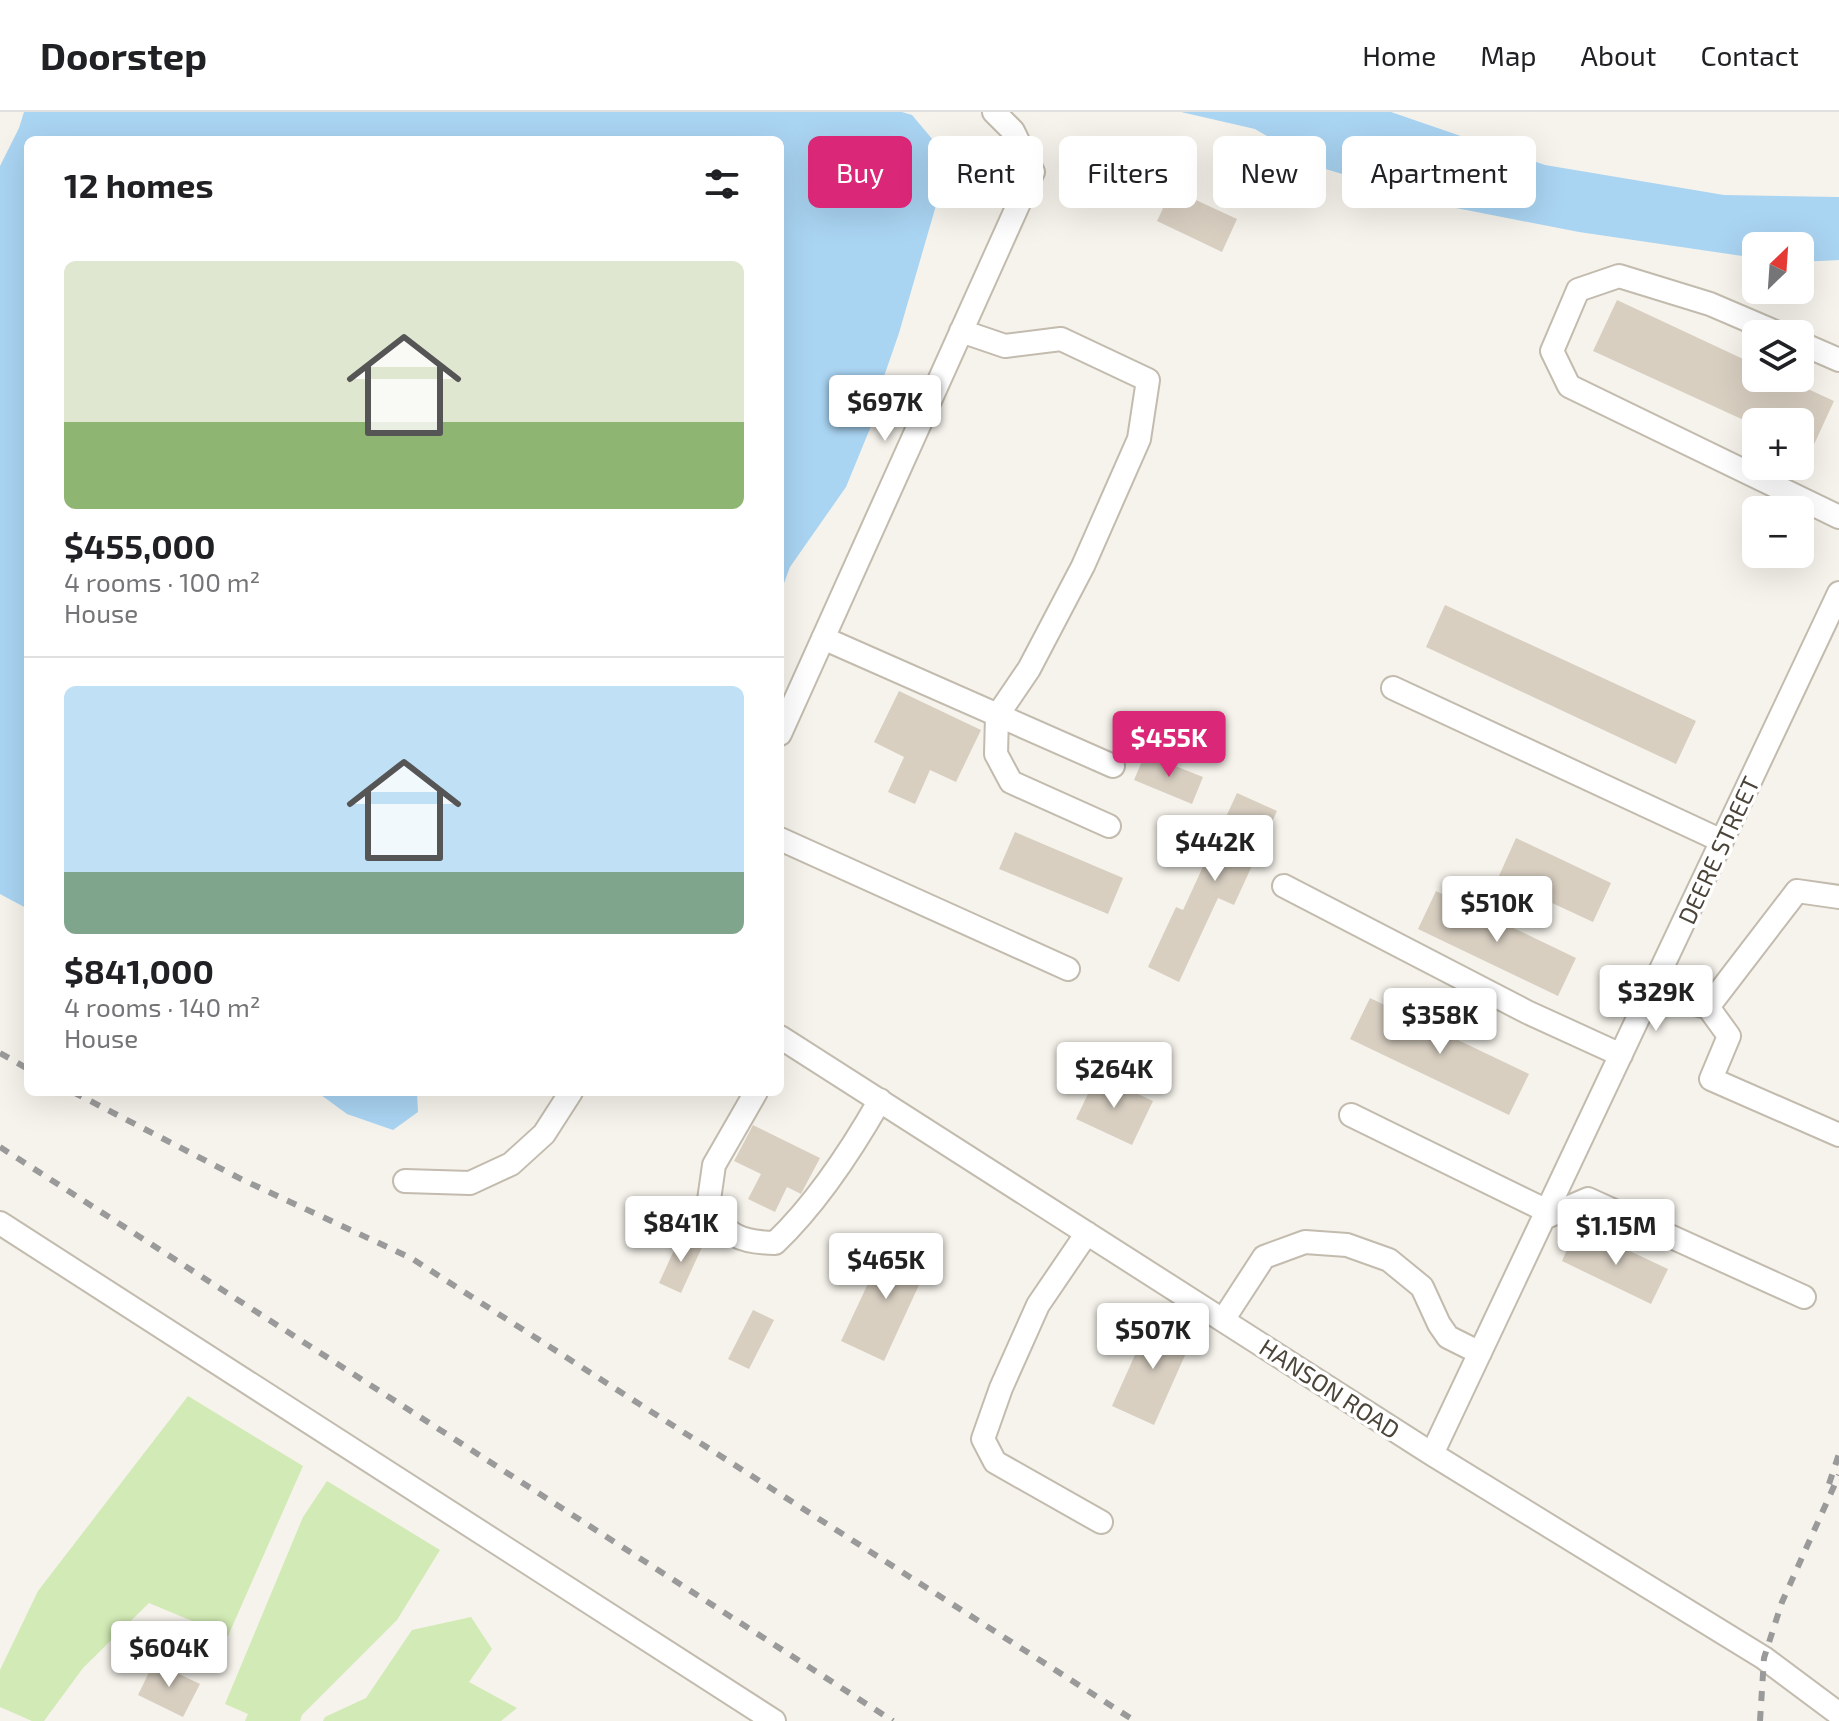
<!DOCTYPE html>
<meta charset="utf-8">
<style>
:root{--surface:#fff;--page:#f6f6f6;--text:#202124;--muted:#757577;--line:#e0e0e0;--accent:#db2777}
body{margin:0;font-family:"Exo 2",sans-serif;background:var(--page);color:var(--text);height:100vh;display:flex;flex-direction:column;font-size:30px;white-space:nowrap}
*{box-sizing:border-box;margin:0}
p{font-size:26px;color:var(--muted)}
.icon{flex:none;width:44px;height:44px;fill:none;stroke:currentColor;stroke-width:2;stroke-linecap:round;stroke-linejoin:round}
.map{position:relative;flex:1;overflow:hidden}
.panel{position:absolute;left:24px;top:24px;width:760px;height:960px;display:flex;flex-direction:column;background:var(--surface);border-radius:12px;box-shadow:0 8px 32px #0002}
.panel>*{flex:none}
.top-card{position:absolute;left:808px;top:24px;width:760px;height:72px;display:flex;gap:16px}
.needle{width:52px;rotate:25deg}
.fabs{position:absolute;left:1742px;top:120px;display:grid;gap:16px}
.fabs a{display:grid;place-items:center;width:72px;height:72px;border-radius:12px;background:var(--surface);box-shadow:0 8px 32px #0002;font-size:40px}
.price{position:absolute;translate:-50% -68px;padding:0 18px;border-radius:8px;background:#fff;color:#222;font-size:26px;line-height:52px;filter:drop-shadow(0 2px 4px #0008)}
.price::after{content:'';position:absolute;left:50%;top:48px;width:24px;height:18px;margin-left:-12px;background:inherit;clip-path:polygon(0 0,100% 0,50% 100%)}
.price.current{background:var(--accent);color:#fff}
ul{padding:0;list-style:none}
li{display:grid;align-content:center;gap:16px;height:424px;padding:0 40px}
li+li{border-top:2px solid var(--line)}
li span{display:grid;place-items:center;height:248px;border-radius:12px;color:#555}
li>.icon{margin-inline-start:auto}
span .icon{width:144px;height:144px;fill:#fffc;stroke-width:1}
li b{font-size:34px}
h2{display:flex;justify-content:space-between;align-items:center;height:96px;padding:0 40px;font-size:34px}
.chip{padding:0 28px;border-radius:12px;background:var(--surface);box-shadow:0 8px 32px #0002;font-size:28px;line-height:72px}
.chip.current{background:var(--accent);color:#fff}
header{display:flex;align-items:center;gap:48px;box-sizing:border-box;height:112px;padding:0 40px;background:var(--surface);border-bottom:2px solid var(--line)}
header strong{font-size:38px}
nav{display:flex;gap:44px;margin-inline-start:auto;font-size:28px}
.map>svg:first-child{display:block}
</style>
<header>
<strong>Doorstep</strong>
<nav><a>Home</a><a>Map</a><a>About</a><a>Contact</a></nav>
</header>
<div class="map">
<svg width="1839" height="1609" viewBox="0 0 1839 1609">
<rect width="100%" height="100%" fill="#f6f3ec"/>
<!-- green -->
<path fill="#d2eab5" d="M188,1284L303,1354L228,1524L149,1491L83,1556L44,1609H32L0,1595V1558L38,1479Z
M327,1369L440,1438L397,1508L302,1603L300,1609H245L248,1602L225,1592L303,1405Z
M471,1505L492,1537L469,1570L517,1596L501,1609H323L325,1605L366,1586L412,1518Z"/>
<!-- water -->
<path fill="#a9d4f2" d="M24,0H902L912,3L938,34L937,90L899,221L880,276L871,314L846,375L790,455L780,482V28H28V797L0,782V54L19,16Z
M1181,0H1391L1545,53L1724,83L1839,85V148L1800,150V134H1756V146L1579,120L1451,95L1319,55L1255,17Z
M317,980H417L418,1000L393,1018L347,1002Z"/>
<!-- building -->
<path fill="#d8cfc1" d="M1172,77L1237,107L1222,140L1157,109Z
M1617,188L1756,253V266H1784L1834,289L1811,339L1800,334V310H1748L1593,239Z
M1445,493L1696,609L1676,652L1426,535Z
M899,579L981,618L956,670L930,658L915,692L888,680L904,645L874,630Z
M1145,642L1203,665L1192,692L1134,668Z
M1237,681L1277,699L1234,793L1218,786L1179,870L1148,855L1176,795L1183,798Z
M1015,720L1123,766L1108,802L999,757Z
M1516,726L1611,771L1593,810L1498,766Z
M1436,779L1576,846L1558,884L1418,817Z
M1370,886L1529,962L1509,1003L1350,927Z
M1097,963L1153,989L1132,1033L1076,1007Z
M753,1013L820,1046L801,1082L787,1075L775,1100L748,1087L761,1062L734,1049Z
M1574,1121L1617,1140L1619,1134L1668,1157L1651,1192L1562,1149Z
M681,1123L703,1133L681,1181L659,1171Z
M888,1129L930,1149L884,1249L841,1229Z
M753,1198L774,1208L749,1257L728,1247Z
M1152,1205L1194,1223L1154,1313L1112,1294Z
M154,1550L200,1572L183,1605L138,1583Z"/>
<g fill="none" stroke-linecap="round" stroke-linejoin="round">
<!-- minor casing -->
<g stroke="#c2bbae" stroke-width="26">
<path id="minor" d="M961,219L1005,234L1061,227L1148,268L1139,327L1083,454L1029,557L997,604L996,642L1011,670L1109,714
M1780,222L1710,192L1619,164L1578,178L1552,239L1569,274L1839,405
M1800,231L1839,248
M823,526L1113,654
M1393,576L1722,729
M780,622L1033,60L1013,19L994,0
M780,727L1068,857
M1284,774L1527,900L1621,943
M1649,882L1708,895L1797,779L1839,785
M1708,895L1729,924L1711,967L1839,1023
M780,925L1432,1342L1764,1546L1839,1602
M756,980L714,1053L708,1095C729,1124 738,1130 775,1131C817,1091 851,1039 880,988
M1351,1003L1547,1099
M405,1069L470,1071L511,1052L544,1022L571,980
M1544,1106L1588,1087L1804,1185
M0,1111L774,1609
M1087,1121L1038,1193L1001,1276L983,1327L995,1350L1101,1410
M1223,1208L1264,1145L1305,1130L1347,1133L1389,1148L1422,1175L1439,1212L1448,1225L1480,1241
M1432,1342L1839,481"/>
</g>
<!-- minor -->
<use href="#minor" stroke="#fff" stroke-width="22"/>
<!-- rail -->
<path stroke="#9a9a9a" stroke-width="6" stroke-dasharray="10 10" stroke-linecap="butt" d="M0,941L28,957
M73,980L243,1068L411,1146L1135,1609
M0,1035L893,1609
M1829,1372L1839,1342
M1760,1609L1764,1546L1782,1490L1839,1363"/>
</g>
<g text-anchor="middle" dominant-baseline="central" stroke-width="7" stroke-linejoin="round" paint-order="stroke">
<!-- street labels -->
<g font-size="24" fill="#4b4439" stroke="#fff">
<text transform="translate(1718 738) rotate(-65)">DEERE STREET</text>
<text transform="translate(1330 1276) rotate(33)">HANSON ROAD</text>
</g>
</g>
</svg>
<div class="fabs">
<a><svg class="needle" viewBox="-14 -14 28 28"><path d="M0-13l5 13h-10z" fill="#e53935"/><path d="M0 13l5-13h-10z" fill="#757577"/></svg></a>
<a><svg class="icon" aria-label="layers" viewBox="0 0 24 24"><path d="M12 4l9 5-9 5-9-5zM3 14l9 5 9-5"/></svg></a>
<a>+</a>
<a>−</a>
</div>
<b class="price" style="left:885px;top:331px">$697K</b>
<b class="price current" style="left:1169px;top:667px">$455K</b>
<b class="price" style="left:1215px;top:771px">$442K</b>
<b class="price" style="left:1497px;top:832px">$510K</b>
<b class="price" style="left:1656px;top:921px">$329K</b>
<b class="price" style="left:1440px;top:944px">$358K</b>
<b class="price" style="left:1114px;top:998px">$264K</b>
<b class="price" style="left:681px;top:1152px">$841K</b>
<b class="price" style="left:1616px;top:1155px">$1.15M</b>
<b class="price" style="left:886px;top:1189px">$465K</b>
<b class="price" style="left:1153px;top:1259px">$507K</b>
<b class="price" style="left:169px;top:1577px">$604K</b>
<div class="top-card">
<a class="chip current">Buy</a>
<a class="chip">Rent</a>
<a class="chip">Filters</a>
<a class="chip">New</a>
<a class="chip">Apartment</a>
</div>
<section class="panel">
<h2>12 homes<svg class="icon" aria-label="filters" viewBox="0 0 24 24"><path d="M4 7h16M4 17h16"/><circle cx="9" cy="7" r="2"/><circle cx="15" cy="17" r="2"/></svg></h2>
<ul>
<li><span style="background:linear-gradient(#dfe7d0 65%,#8fb573 0)"><svg class="icon" aria-label="home" viewBox="0 0 24 24"><path d="M3 11l9-7 9 7M6 9v11h12V9"/></svg></span><div><b>$455,000</b><p>4 rooms · 100 m²</p><p>House</p></div></li>
<li><span style="background:linear-gradient(#bfe0f5 75%,#7fa58c 0)"><svg class="icon" aria-label="home" viewBox="0 0 24 24"><path d="M3 11l9-7 9 7M6 9v11h12V9"/></svg></span><div><b>$841,000</b><p>4 rooms · 140 m²</p><p>House</p></div></li>
</ul>
</section>
</div>
